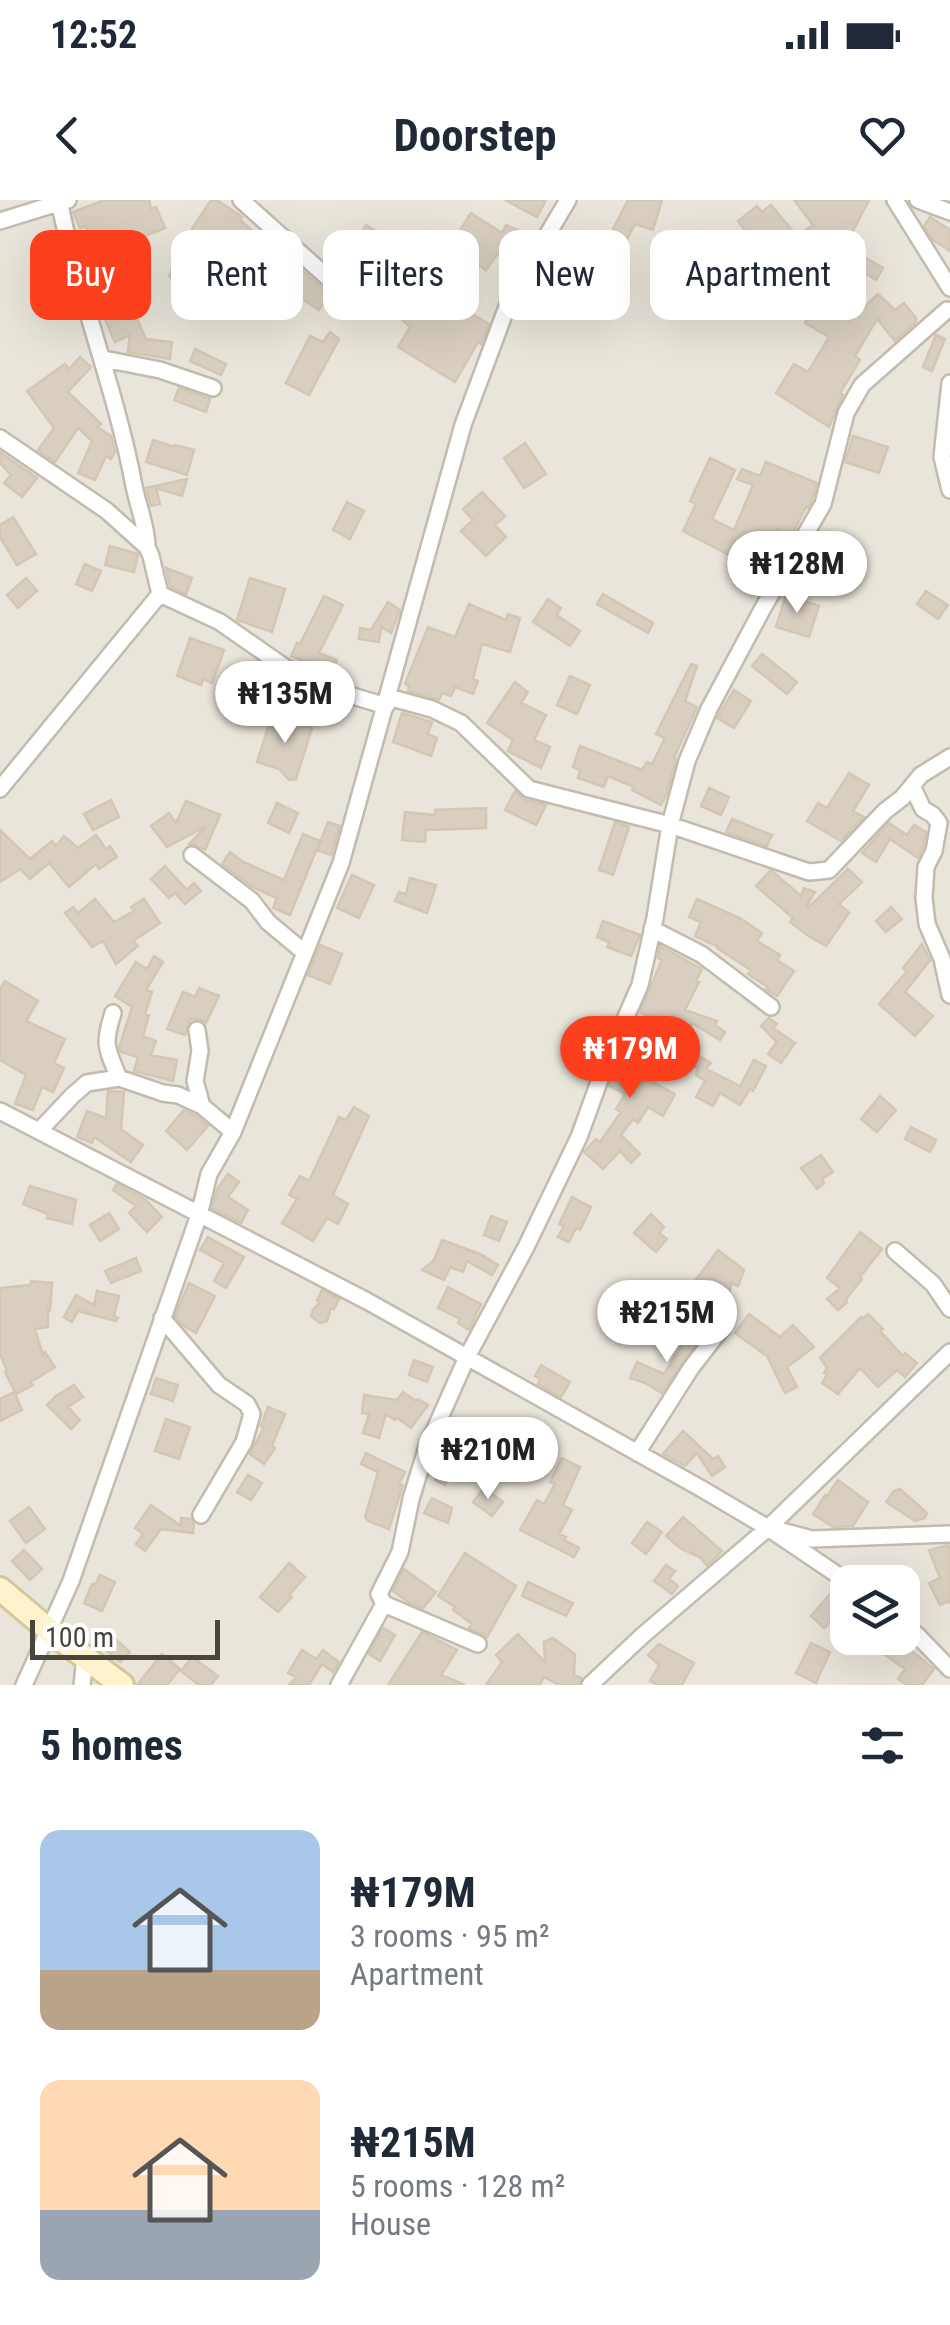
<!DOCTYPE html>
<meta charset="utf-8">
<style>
:root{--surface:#fff;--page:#f6f6f7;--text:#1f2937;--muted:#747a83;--accent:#fc3f1d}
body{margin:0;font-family:"Roboto Condensed",sans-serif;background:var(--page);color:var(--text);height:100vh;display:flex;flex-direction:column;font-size:38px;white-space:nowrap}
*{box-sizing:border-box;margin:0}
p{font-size:32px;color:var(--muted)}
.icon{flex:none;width:55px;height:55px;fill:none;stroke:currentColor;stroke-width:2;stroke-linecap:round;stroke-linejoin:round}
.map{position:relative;height:1485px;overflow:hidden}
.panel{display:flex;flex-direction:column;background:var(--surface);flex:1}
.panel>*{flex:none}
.hud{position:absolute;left:30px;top:30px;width:890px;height:90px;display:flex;gap:20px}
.controls{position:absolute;left:830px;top:1365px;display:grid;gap:20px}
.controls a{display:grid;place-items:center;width:90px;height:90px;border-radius:20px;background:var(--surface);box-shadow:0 10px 40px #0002;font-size:50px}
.scale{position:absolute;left:30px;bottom:25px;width:190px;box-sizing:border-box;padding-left:10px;border:5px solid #4b4439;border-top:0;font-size:28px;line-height:35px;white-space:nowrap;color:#4b4439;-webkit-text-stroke:8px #fff;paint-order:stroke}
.price{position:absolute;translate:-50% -85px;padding:0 22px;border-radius:35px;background:#fff;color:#222;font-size:32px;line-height:65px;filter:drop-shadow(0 2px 5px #0008)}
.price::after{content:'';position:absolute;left:50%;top:60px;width:30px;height:22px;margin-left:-15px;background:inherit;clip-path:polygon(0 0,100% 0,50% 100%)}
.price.active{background:var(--accent);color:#fff}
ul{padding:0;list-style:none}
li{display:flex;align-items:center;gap:30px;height:250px;padding:0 40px}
li span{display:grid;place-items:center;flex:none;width:280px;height:200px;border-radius:20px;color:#555}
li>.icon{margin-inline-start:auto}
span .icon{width:120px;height:120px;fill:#fffc;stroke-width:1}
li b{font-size:42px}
h2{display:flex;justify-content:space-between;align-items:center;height:120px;padding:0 40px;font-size:42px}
.pill{padding:0 35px;border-radius:20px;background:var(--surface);box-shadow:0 10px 40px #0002;font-size:35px;line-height:90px}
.pill.active{background:var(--accent);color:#fff}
.status{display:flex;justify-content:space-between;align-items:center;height:70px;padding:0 50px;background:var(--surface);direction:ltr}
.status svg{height:28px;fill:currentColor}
header{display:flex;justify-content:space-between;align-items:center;height:130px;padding:0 40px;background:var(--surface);font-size:45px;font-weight:700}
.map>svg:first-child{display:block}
</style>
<div class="status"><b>12:52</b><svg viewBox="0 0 49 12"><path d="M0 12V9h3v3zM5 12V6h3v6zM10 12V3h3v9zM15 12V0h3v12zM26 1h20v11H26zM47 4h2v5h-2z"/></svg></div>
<header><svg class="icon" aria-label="back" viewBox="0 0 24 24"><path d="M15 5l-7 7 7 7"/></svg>Doorstep<svg class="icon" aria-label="heart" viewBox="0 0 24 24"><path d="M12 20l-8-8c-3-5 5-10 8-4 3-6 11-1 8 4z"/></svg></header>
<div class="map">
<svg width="950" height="1485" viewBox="0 0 950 1485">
<rect width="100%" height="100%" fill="#f6f3ec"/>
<!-- residential -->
<path fill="#eae5da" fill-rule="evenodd" d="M0,0H950V1485H0ZM848,1382H902V1438H848Z"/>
<!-- building -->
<path fill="#d8cfc1" stroke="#d3c7b4" stroke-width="2.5" d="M104,0H149L151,9L156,7L165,28L117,47L140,69L126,84L96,55L92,57L113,35L89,39L86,26L80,28L73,12Z
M211,0H217L242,17L240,20L263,40L244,60L225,105L203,96L169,76L193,27Z
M505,0H546L537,17Z
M628,0H662L653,30L635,24L624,45L609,37Z
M794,0H869L844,48L821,36L789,58L775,38L763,47L751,31L747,34L738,21L757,6L762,12L771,5L797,36L813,25Z
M471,13L502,33L506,25L529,35L522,51L505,44L486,70L474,62L477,58L452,43Z
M930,17L950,30V51L933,40L924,26Z
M366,25L391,40L364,86L339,70Z
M277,48L329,94L319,110L280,85L270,107L254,100Z
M854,51L883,68L876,80L847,62Z
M574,53L617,75L609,92L566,70Z
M405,66L468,102L464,109L489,124L481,144L478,142L455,182L398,147L410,127L399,117L413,103L397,94L404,82L398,78Z
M122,85L146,139L172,142L170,159L128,152L130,135L115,142L95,97Z
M878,94L895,110L904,103L916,118V122L895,141L877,119L855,156L860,160L840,193L843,195L829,227L776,193L794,164L808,172L829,137L805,123L818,102L850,121Z
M330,132L339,139L309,195L286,183L310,136L323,142Z
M936,135L945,139L932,171L923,167Z
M195,149L226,164L221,175L190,161Z
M80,157L91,167L68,192L101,224L97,227L111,236L115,252L111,259L106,256L95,280L78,273L92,241L78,228L55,262L38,250L54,228L27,191L65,164L69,169Z
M179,188L210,199L206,212L174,200Z
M853,236L888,247L879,273L845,262Z
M153,240L174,247L175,245L194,250L187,275L146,262Z
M525,243L546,274L524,288L504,258Z
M0,252L37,278L22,297L4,283L11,275L0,263Z
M710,258L735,270L712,319L734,330L753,285L737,279L742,269L760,276L766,262L817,283L812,300L808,308L806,307L792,335L777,329L770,350L781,355L776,362L735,348L731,356L683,331L696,304L690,301Z
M187,279L182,296L156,288L160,304L151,306L146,288Z
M482,292L505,316L495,325L506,337L486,356L461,331L473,320L463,309Z
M347,302L364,311L350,339L333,330Z
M13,317L36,354L17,365L0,337V325Z
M110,346L138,354L134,372L105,365Z
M85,364L101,371L92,391L76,384Z
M166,368L192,378L186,394L170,386Z
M26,378L37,391L18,408L7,395Z
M250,378L285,389L272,432L237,420Z
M926,391L948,405L938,419L917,404Z
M603,394L653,423L648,433L597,404Z
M786,395L819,406L809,437L776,427Z
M324,396L343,405L319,453L337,460L331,473L291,456L297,443L300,444Z
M548,399L561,408L557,415L580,431L570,446L533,422Z
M388,402L400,410L391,433L381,427L379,442L359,439L360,428L371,430Z
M469,404L506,420L508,414L520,418L510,452L482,444L473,479L478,481L473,494L455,487L451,496L442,493L439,500L408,491L409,486L405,484L428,427L455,437Z
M190,438L224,450L212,483L203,479L201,485L177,476Z
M762,454L797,482L787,494L752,466Z
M691,464L697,466L685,501L697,507L674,558L676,559L666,595L661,605L632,590L634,587L608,576L604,587L578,578L580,570L573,567L580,546L642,570L647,562L652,564L665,538L656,534Z
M570,476L590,485L577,514L557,505Z
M515,482L528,492L521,503L546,515L534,540L550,547L541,568L508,551L513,540L487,523Z
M734,490L751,501L734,528L717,518Z
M402,513L432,522L428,534L437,538L431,556L393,542Z
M272,515L312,528L296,579L289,580L279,569L257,562Z
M849,573L869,585L853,611L864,617L841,641L807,621L818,603L827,608Z
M709,588L729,597L721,615L701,606Z
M515,591L525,600L546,605L536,625L505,610Z
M111,600L119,617L93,630L84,614Z
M186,601L220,615L205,650L194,644H189L207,626L167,647L151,626L169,613L176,623Z
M277,603L298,613L289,633L268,623Z
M486,608V628L426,630L425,642L402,640L405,612L435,615V610Z
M732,619L772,635L767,646L726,632Z
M328,622L340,626L331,655L317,650Z
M615,622L629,627L613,675L599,670Z
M889,623L907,635L914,625L926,632L923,647L918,658L890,639L876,662L862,653Z
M0,630L30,659L52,641L56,646L64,636L78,648L96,635L106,649L110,646L117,657L99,669L96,664L69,687L49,663L30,679L20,669L0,682Z
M303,634L320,641L290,715L273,708L277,698L254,688L222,664L230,652L243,662L284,680Z
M165,666L187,690L194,683L201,691L185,704L175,693L169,698L151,679Z
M848,669L862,682L839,704L849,713L826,746L807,735L790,722L793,718L756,686L770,671H772L801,696L804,688L815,692L806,707L808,708Z
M352,675L374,685L359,718L337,708Z
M410,678L436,685L427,713L395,701L399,692L406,694Z
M95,699L114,722L134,711L131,707L144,699L160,723L133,741L138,746L116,764L103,741L92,747L65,713L73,707L78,713Z
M697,699L740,718L762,733L757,741L780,755L777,760L794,771L777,796L766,789L768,787L748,774L751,770L717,748L719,747L695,736L701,722L689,717Z
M891,707L902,719L886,732L876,721Z
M603,721L640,735L631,756L607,747L609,742L597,737Z
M922,744L930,760L905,792L933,816L915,836L879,804L907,771L903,768Z
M320,745L342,754L330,784L308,775Z
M660,746L702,769L696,781L699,782L685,810L717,821L715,825L725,832L720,840L692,823L684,846L655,832L660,822L640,812L662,760L658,758Z
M154,756L163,762L146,790L152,792L145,814L149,815L143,836L156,841L151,855L177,860L173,881L134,871L138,857L121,852L119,848L132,807L115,796L136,762L147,769Z
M5,781L38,801L26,821L65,839L54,863L64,868L53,892L42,887L33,910L15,904L26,875L0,860V789Z
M199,788L219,796L206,823L200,819H190L185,835L167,829L183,792L195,797Z
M769,818L777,824L773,828L795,843L781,863L768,854L777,842L761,826Z
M633,829L656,843L638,874L675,894L663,916L648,907L638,923L633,919L621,935L640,954L631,963L620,951L603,969L584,952L596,939L600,942L621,912L616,909L625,894L609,886Z
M685,847L711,863L706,869L740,886L754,860L766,866L753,891L750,889L740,905L720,893L713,906L696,897L705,881L696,875L698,868L691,865L682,874L672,868Z
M108,891L124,892L121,929L143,945L131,962L94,937L92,943L77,937L87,911L106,918Z
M880,896L896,910L877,932L861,919Z
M354,907L369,916L333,995L348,1004L338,1024L327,1018L313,1041L282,1023L297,999L289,995L300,976L309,981L339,917L346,920Z
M184,910L196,916L208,926L187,950L166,931Z
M911,927L936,940L930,952L905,939Z
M821,955L833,972L822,979L824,983L817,989L801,968Z
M228,974L239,982L228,997L248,1010L241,1023L212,1008L217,989Z
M117,984L146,1000L162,1017L147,1032L129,1013L136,1006L113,990Z
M30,986L76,1000L72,1024L47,1018L48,1014L23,1004Z
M572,997L591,1007L580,1030L576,1028L569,1042L558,1037L564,1026L559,1024Z
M109,1013L119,1029L100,1041L90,1025Z
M651,1014L664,1027L659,1033L667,1039L656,1052L634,1033Z
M491,1016L507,1022L499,1041L484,1035Z
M860,1032L882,1049L860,1077L862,1079L846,1099L847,1102L838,1110L827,1099L840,1088L827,1078Z
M208,1037L244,1057L226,1088L214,1081L224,1063L200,1050Z
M442,1040L480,1054L498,1065L492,1075L467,1061L463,1072L450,1067L444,1080L422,1070L434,1060Z
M718,1050L744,1070L738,1086L731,1083L730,1090L712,1078L688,1096L686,1093Z
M136,1058L141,1071L111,1083L105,1071Z
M31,1081L52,1083L50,1110L48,1109V1127L35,1129L43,1155L45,1152L55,1167L31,1182L33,1185L16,1194L5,1172L7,1171L0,1154V1088L31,1085Z
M189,1083L215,1096L196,1133L184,1126L175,1116Z
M448,1087L481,1104L469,1130L458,1123L460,1119L438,1108Z
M322,1090L339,1099L334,1109L331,1108L327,1121L320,1123L311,1116L313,1110L320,1102L317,1100Z
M97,1091L119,1096L114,1116L118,1118L116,1121L78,1111L72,1122L64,1117L76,1095L94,1105Z
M643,1095L666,1102L654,1140L648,1138L646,1144L630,1139Z
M749,1114L780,1137L793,1125L814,1147L787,1167L797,1187L785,1193L767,1156L735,1133Z
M868,1114L883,1129L880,1131L903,1156L905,1153L917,1163L905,1177L897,1170L878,1187L860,1168L838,1194L822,1183L827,1175L824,1173L827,1168L820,1158L861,1117L863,1119Z
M693,1127L704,1133L662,1193L645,1183L630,1178L637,1162L664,1174Z
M414,1160L433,1167L427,1182L409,1175Z
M541,1165L570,1182L561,1197L538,1184L540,1179L535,1176Z
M156,1178L178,1185L173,1201L151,1194Z
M74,1185L83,1197L68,1207L80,1220L71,1229L47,1205L56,1196Z
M14,1192L22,1210L0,1221V1199Z
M403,1192L416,1201L418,1199L428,1205L411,1228L397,1218L395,1220L386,1214L379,1238L363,1233L369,1214L362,1213L364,1195L397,1200Z
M268,1207L285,1214L272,1246L275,1248L264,1264L250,1254L264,1227L261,1226Z
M166,1219L190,1227L179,1259L155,1251Z
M452,1230L488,1257L485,1260L491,1265L478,1282L457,1266L445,1285L435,1280L448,1260L438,1251Z
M683,1231L713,1259L718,1256L725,1267L712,1276L697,1253L685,1266L663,1254Z
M366,1253L405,1272L399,1284L403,1285L389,1329L368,1321L365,1317L378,1272L361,1264Z
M562,1258L580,1267L563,1305L572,1310L559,1334L566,1337L564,1340L579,1348L574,1357L520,1330L537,1300L544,1304L555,1284L550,1282Z
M248,1275L262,1283L251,1300L237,1292Z
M838,1280L868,1302L853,1326L833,1327L813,1314L825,1295L827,1296Z
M484,1288L503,1302L492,1316L473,1302Z
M900,1289L927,1313L925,1318L915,1321L886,1302L894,1291Z
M432,1298L452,1308L448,1323L424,1313Z
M151,1305L181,1326V1318L191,1319L194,1324L193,1333L161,1329L145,1351L136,1344L143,1334L135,1328Z
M29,1307L45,1329L26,1343L10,1321Z
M683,1317L722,1351L707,1366L701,1358L680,1348L666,1336Z
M647,1322L662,1332L646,1354L632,1343Z
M948,1345L950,1351V1403L948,1401L940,1405L929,1383L940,1378L929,1350Z
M24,1350L42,1369L30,1380L12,1361Z
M465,1353L516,1386L487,1437L469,1428L472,1424L453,1410L455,1407L438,1396Z
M289,1363L305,1377L289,1395L292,1397L278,1412L260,1397Z
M666,1365L675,1371L669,1379L678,1386L672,1394L654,1381Z
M404,1369L436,1392L423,1408L409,1403L393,1391Z
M100,1375L115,1382L102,1411L84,1403L92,1384L95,1385Z
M528,1382L573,1403L566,1416L522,1396Z
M831,1393L845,1406L824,1428L811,1416Z
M383,1428L395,1435L380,1461L369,1454Z
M422,1432L457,1450L441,1475L465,1485H388Z
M518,1434L545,1462L544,1442L553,1438L575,1454L574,1475L581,1478L579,1485H559L544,1477L540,1485H486L502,1462L496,1455Z
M112,1436L130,1452L120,1462L102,1447Z
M881,1438H902L905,1440L902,1443L934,1469L922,1485H907L898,1479L905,1469L882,1453L888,1444Z
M811,1443L830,1452L816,1483L796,1473Z
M659,1444L694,1463L682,1485H658L650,1481L659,1465L648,1455Z
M302,1450L316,1459L323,1450L339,1462L333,1472L322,1464L309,1485H289L296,1477L288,1473Z
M162,1454L180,1469L167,1485H137Z
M192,1457L218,1476L211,1485H199L181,1471Z"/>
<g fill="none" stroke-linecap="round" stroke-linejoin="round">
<!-- minor casing -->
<g stroke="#c2bbae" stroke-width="20">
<path id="minor" d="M59,0C78,97 116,189 134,286C138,306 147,327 147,347
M241,0L336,85
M895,0L950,88
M918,0L950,12
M0,21L68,0
M104,159L160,170L213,188
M950,183L942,257L950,290
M0,238L107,311L147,347L151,356L160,394L220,422L306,482L386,506
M388,497L432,509L461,523L529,589L670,625L809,672L829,670L885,611L902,598L921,575L950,557
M912,586L923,609L933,615L939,623L934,651L926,667L924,698L927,724L942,759L950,795
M0,589L160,394
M192,655L252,701L268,722L305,753
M652,729L701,754L771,807
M113,813C103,845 106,847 119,878
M197,830L200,851L195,881L202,906
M0,911L367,1101L702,1289L768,1328L848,1382
M39,931L73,895L87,883L119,878L163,893L178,895L202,906L233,932
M895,1051L933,1084L950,1109
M162,1118L219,1185L247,1204L252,1214L244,1242L201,1315
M637,1253L691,1168L722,1128
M782,1331L812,1339L950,1334
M384,1404L478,1444
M902,1423L917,1435L950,1469
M24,1485L71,1381L199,1015L209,974L233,932L341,663L463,225L511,96L568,0
M82,1485L85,1457
M339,1485L384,1404L379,1394L400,1352L411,1299L427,1247L467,1157L526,1047L579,937L607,860L640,785L655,718L670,625L687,561L709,509L763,408L823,304L846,213L862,185L947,110
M590,1485L642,1436L768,1328L950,1152"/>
</g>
<!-- secondary casing -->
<g stroke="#d6c79b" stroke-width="28">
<path id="secondary" d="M0,1389L50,1431L122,1485"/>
</g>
<!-- minor -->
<use href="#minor" stroke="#fff" stroke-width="15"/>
<!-- secondary -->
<use href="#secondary" stroke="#fff3cd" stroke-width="22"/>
</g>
</svg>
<div class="controls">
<a><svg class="icon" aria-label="layers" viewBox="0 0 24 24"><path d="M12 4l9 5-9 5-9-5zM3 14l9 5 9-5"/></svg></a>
</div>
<div class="scale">100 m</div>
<b class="price" style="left:797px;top:416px">₦128M</b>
<b class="price" style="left:285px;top:546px">₦135M</b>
<b class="price active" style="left:630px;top:901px">₦179M</b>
<b class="price" style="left:667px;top:1165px">₦215M</b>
<b class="price" style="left:488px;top:1302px">₦210M</b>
<div class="hud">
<a class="pill active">Buy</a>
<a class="pill">Rent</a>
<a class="pill">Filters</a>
<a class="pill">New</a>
<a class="pill">Apartment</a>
</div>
</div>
<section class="panel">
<h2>5 homes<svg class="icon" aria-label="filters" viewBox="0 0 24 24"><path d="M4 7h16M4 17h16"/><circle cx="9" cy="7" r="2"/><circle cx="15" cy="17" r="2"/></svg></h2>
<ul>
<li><span style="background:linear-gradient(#a9c7e8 70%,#b9a48a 0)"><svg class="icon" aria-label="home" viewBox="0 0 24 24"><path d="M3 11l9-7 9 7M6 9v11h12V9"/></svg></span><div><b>₦179M</b><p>3 rooms · 95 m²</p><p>Apartment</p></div></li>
<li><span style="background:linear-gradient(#ffd9b3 65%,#9aa5b1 0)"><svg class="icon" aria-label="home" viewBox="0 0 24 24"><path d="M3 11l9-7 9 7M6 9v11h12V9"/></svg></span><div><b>₦215M</b><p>5 rooms · 128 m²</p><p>House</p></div></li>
</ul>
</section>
